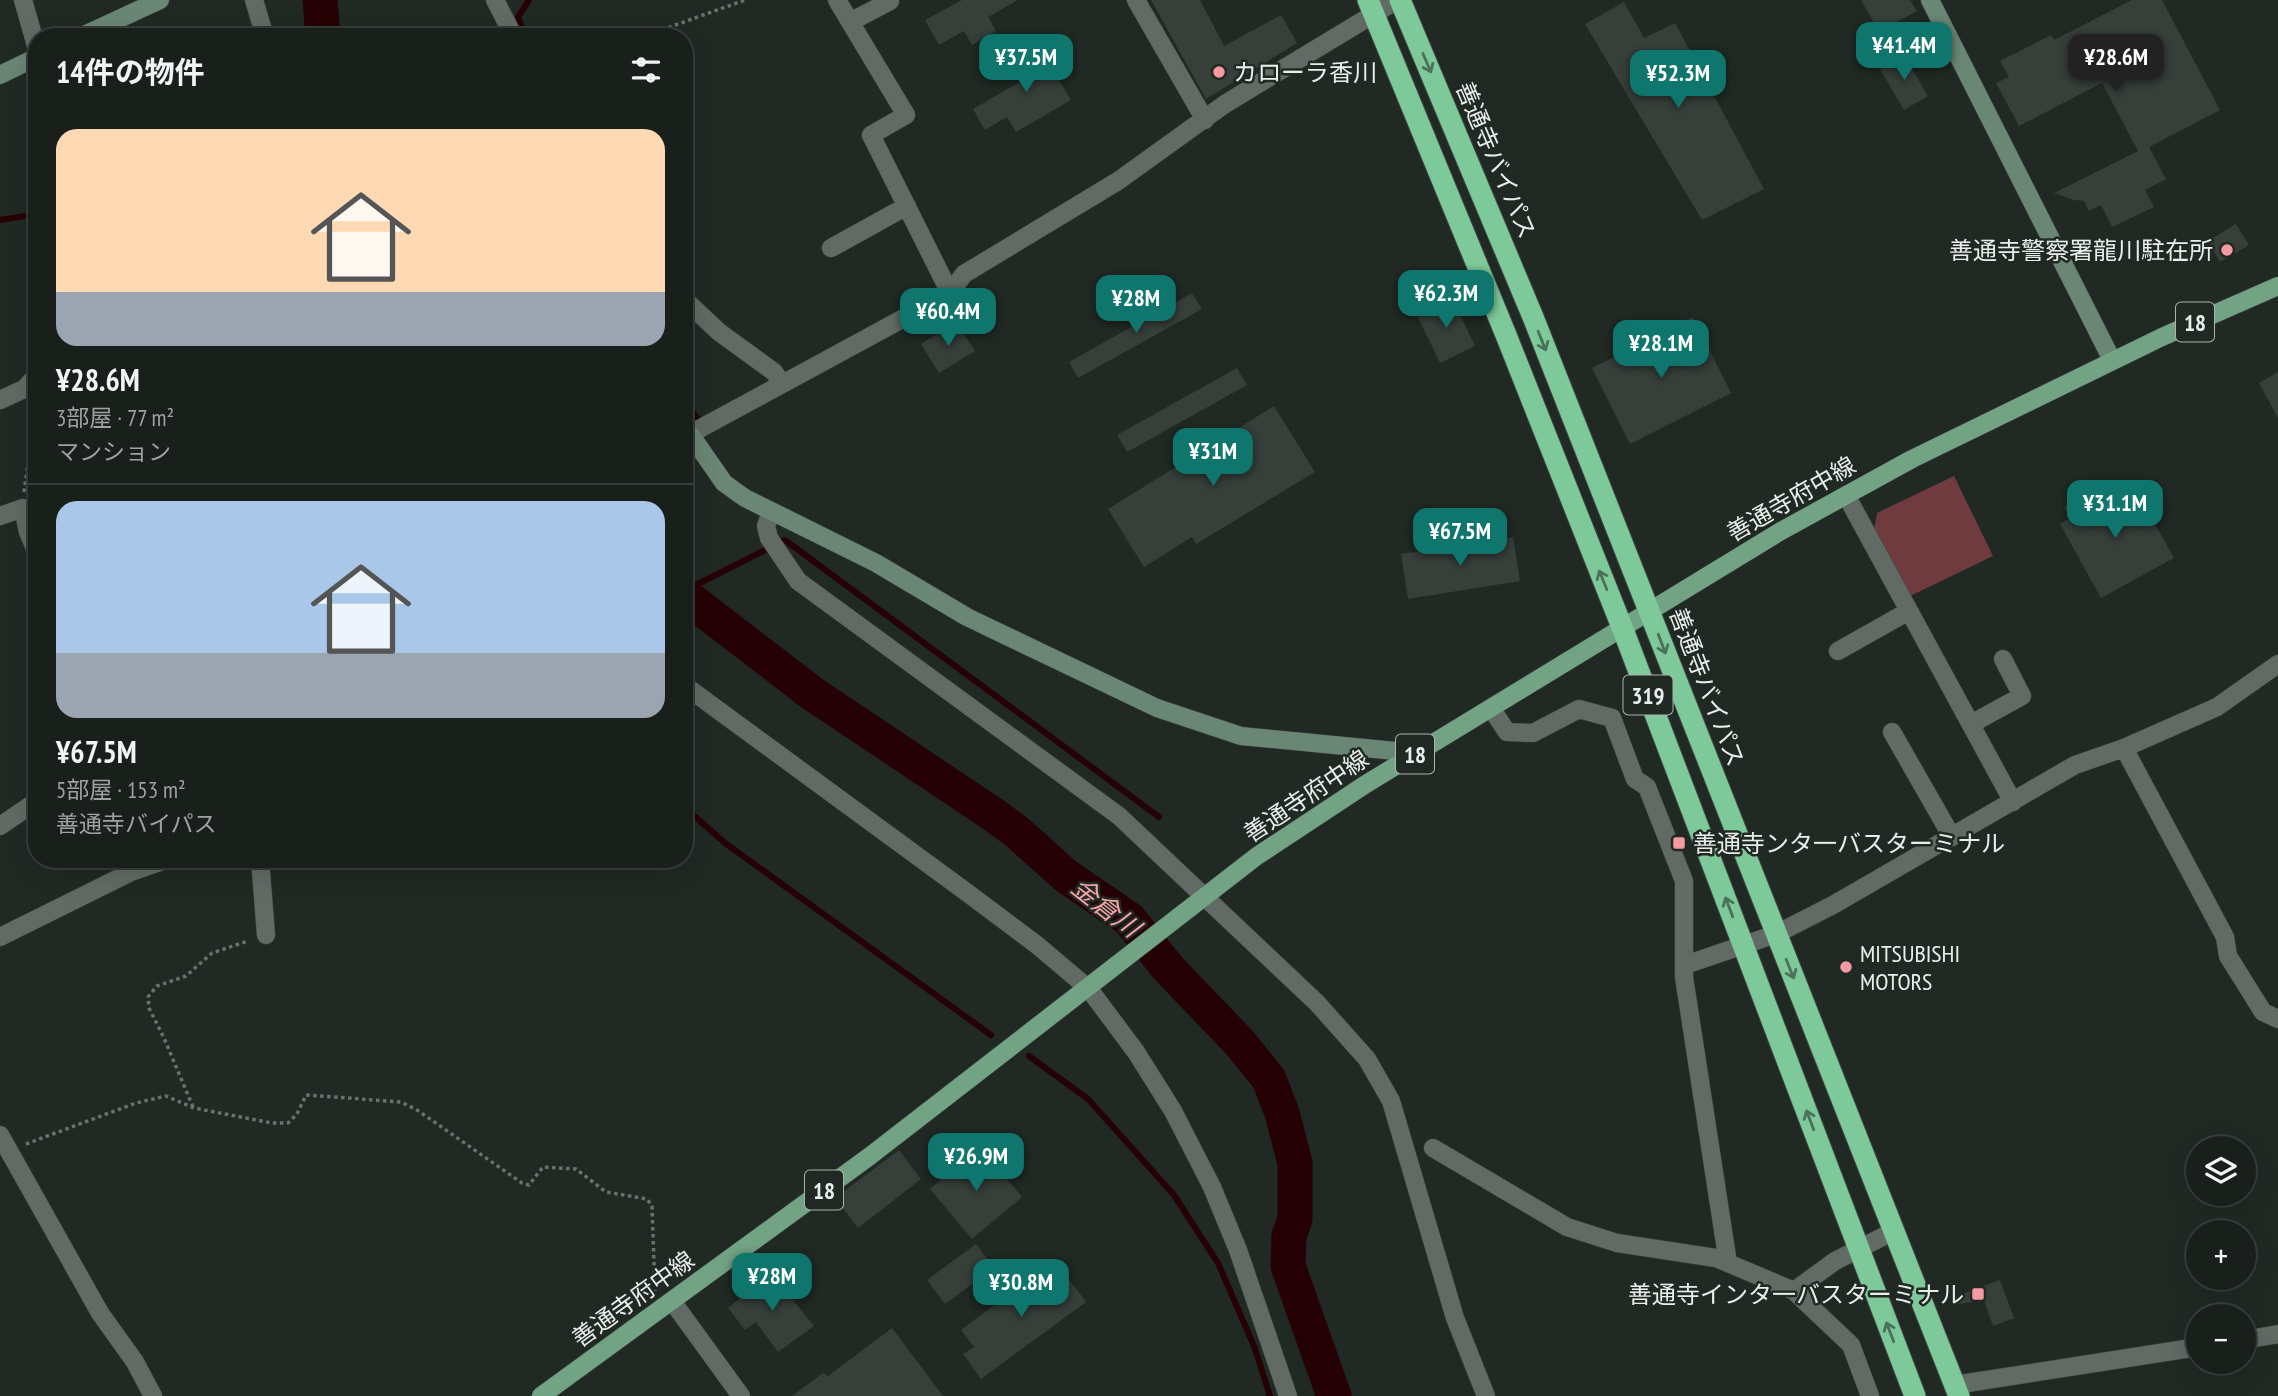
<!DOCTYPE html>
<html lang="ja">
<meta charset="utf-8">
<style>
:root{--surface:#191f1b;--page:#262c28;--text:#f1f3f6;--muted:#9fa2a3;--line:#373d3a;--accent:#0f766e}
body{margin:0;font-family:"PT Sans Narrow","Noto Sans JP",sans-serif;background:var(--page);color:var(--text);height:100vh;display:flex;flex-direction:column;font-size:26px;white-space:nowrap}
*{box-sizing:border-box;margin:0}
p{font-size:23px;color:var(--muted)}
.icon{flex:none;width:38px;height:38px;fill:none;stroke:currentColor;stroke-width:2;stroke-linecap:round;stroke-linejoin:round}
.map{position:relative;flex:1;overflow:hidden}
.drawer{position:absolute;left:28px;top:28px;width:665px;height:840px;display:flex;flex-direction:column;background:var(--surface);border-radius:28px;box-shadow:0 7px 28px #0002,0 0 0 2px var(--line)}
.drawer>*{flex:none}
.controls{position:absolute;left:2186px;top:1136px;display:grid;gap:14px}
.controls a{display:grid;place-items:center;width:70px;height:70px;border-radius:50%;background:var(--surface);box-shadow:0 7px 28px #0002,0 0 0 2px var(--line);font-size:35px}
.price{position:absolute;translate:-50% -60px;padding:0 16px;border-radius:14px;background:var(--accent);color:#fff;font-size:23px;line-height:46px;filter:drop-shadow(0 2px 4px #0008)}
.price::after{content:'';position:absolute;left:50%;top:42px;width:21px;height:16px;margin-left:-10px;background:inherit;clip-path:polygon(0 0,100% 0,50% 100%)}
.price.current{background:#222;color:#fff}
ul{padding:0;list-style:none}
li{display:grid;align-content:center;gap:14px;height:371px;padding:0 28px}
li+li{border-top:2px solid var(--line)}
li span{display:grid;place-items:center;height:217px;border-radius:21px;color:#555}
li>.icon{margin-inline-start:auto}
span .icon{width:126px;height:126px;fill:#fffc;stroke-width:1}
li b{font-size:30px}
h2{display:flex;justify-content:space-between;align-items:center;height:84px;padding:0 28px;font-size:30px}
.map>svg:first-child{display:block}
</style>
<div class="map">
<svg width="2278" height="1396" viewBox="0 0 2278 1396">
<rect width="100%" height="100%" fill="#212924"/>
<!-- green -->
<path fill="#703b3f" d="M1954,476L1993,556L1904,599L1873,535L1877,513Z"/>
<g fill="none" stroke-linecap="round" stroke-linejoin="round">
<!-- stream -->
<path stroke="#250004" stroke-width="6" d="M526,37L518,17L529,0
M0,220L37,214
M684,397L698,420
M684,591L785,540L1159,817
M684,807L725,843L991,1035
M1029,1056L1088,1099L1174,1195L1218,1263L1254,1346L1270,1396"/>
<!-- river -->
<path stroke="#250004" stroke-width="35" d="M320,0L323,37
M684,595L813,694L994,815L1017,832L1066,876L1129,919L1168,968L1239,1042L1269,1079L1282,1113L1295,1163V1219L1289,1236L1288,1266L1334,1396"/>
</g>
<!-- building -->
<path fill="#373f3a" d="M962,0H1018L988,17L996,31L972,45L964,31L939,45L925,20Z
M1151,0H1200L1224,46L1281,15L1297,43L1206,99Z
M1861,0H1910L1917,11L1879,32Z
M2132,0H2162L2220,110L2149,147L2166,179L2145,190L2154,207L2112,227L2101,205L2089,211L2084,201L2074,200L2054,193L2138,151L2102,83L2019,126L1996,83L2009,77L2000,61L2051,35L2054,40Z
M1624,2L1644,38L1675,23L1764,189L1702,220L1585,24Z
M1036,36L1045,50L1042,52L1071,100L1016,132L1007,117L985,130L973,109L1037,72L1020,46Z
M1904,55L1928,96L1904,110L1880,69Z
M2236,224L2249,245L2220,262L2208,241Z
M1192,293L1202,309L1078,378L1069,362Z
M1452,298L1475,346L1440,363L1417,315Z
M1693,317L1731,393L1630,444L1592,368Z
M956,322L975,351L939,373L921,344Z
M1237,368L1247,385L1127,452L1117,435Z
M2278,372V418L2259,383Z
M1274,406L1315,472L1196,544L1192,537L1144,567L1108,509Z
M2135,488L2174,558L2101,598L2060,524L2070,518L2064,507L2089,493L2098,509Z
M1513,537L1520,581L1408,599L1401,554Z
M980,1147L1022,1197L972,1239L930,1189Z
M899,1150L921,1179L858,1228L835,1198Z
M976,1244L994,1268L945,1304L927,1280Z
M1055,1260L1086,1302L981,1379L963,1354L974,1347L961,1330Z
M772,1274L814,1326L778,1352L756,1322L745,1330L728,1308Z
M2000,1280L2014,1318L1993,1326L1984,1300L1953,1305L1951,1298Z
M892,1328L943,1396H792L823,1373L828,1376Z"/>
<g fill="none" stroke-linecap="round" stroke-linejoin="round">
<!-- street casing -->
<g stroke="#404742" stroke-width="19">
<path id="street" d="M23,0L37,49
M254,0L265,37
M495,0L514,37
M837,0L906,115L871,135L950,293
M1136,0L1205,120
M850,22L890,1
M831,248L907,206
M684,299L719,332L774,372L782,384
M0,400L24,389L37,375
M684,425L690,434L950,293L964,274L1118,181L1225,104L1397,0
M1846,495L2013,802
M771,512L766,526L769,538L798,581L1119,816L1317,1003L1367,1059L1391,1101L1455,1318L1486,1396
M0,516L23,508L28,532L37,553
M1838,651L1909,611
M684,685L969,894L1037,945L1089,989L1136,1052L1173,1111L1212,1187L1238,1250L1288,1396
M1491,708L1507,732L1533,733L1579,709L1612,718L1635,779L1647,787L1684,881V977L1728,1263
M1971,724L2022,696L2003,659
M1892,732L1952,837
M2124,748L2225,937L2228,956L2263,1012L2278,1019
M0,826L31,805
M260,859L266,935
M0,937L131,872L168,859
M1685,965L1776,934L1833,905L2075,765L2124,748L2217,707L2278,664
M0,1135L100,1313L135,1362L153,1396
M1433,1148L1567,1227L1617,1243L1716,1258L1794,1291L1835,1261L1894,1231
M1794,1291L1851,1345L1870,1396
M672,1301L741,1396
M2244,1340L2278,1334
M1954,1385L2198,1347"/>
</g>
<!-- secondary casing -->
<g stroke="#404742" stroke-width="19">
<path id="secondary" d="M1930,0L2112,360
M80,37L160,0
M0,75L37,57
M690,434L724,483L745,498L876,563L967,617L1157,708L1241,736L1416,753"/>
</g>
<!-- primary casing -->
<g stroke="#404742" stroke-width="19">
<path id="primary" d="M541,1396L870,1156L1257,856L1366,784L1781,531L1912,459L2162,337L2278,286"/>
</g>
<!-- highway casing -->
<g stroke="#404742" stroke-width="23">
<path id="highway" d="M1368,0L1506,335L1622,627L1915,1396
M1400,0L1533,317L1959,1396"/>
</g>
<!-- path -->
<path stroke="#6b726e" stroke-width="3.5" stroke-dasharray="3.5 3.5" stroke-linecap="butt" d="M642,37L745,0
M24,492L30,449L37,434
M193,1107L164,1038L149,1008L148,997L157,986L186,976L212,953L248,941
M26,1144L136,1103L166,1096L194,1108L272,1123H288L297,1114L306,1095L401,1102L417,1110L522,1183L529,1185L543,1167L576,1169L606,1192L647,1199L652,1206L655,1291"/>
<!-- street -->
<use href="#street" stroke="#616a64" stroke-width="18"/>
<!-- secondary -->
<use href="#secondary" stroke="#6a8674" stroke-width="18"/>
<!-- primary -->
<use href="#primary" stroke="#72a384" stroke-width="18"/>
<!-- highway -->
<use href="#highway" stroke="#7ec99a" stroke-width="21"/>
</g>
<!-- one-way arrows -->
<defs><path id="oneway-shaft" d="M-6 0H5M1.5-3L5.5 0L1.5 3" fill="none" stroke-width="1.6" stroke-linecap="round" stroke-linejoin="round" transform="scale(1.75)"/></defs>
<g stroke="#4b7159">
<use href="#oneway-shaft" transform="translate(1427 63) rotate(67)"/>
<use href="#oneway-shaft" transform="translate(1542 341) rotate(68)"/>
<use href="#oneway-shaft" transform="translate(1603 580) rotate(-112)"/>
<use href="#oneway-shaft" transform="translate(1662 644) rotate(69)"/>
<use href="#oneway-shaft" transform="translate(1729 907) rotate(-111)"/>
<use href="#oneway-shaft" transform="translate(1790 969) rotate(68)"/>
<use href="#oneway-shaft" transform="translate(1810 1120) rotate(-111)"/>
<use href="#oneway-shaft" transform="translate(1890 1332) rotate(-111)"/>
</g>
<!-- markers -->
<g fill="#f49aa0" stroke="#212924" stroke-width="2.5">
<circle cx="1219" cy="72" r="7"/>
<circle cx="2227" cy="250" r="7"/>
<rect x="1672" y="836" width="14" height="14" rx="3.5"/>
<circle cx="1846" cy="967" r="7"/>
<rect x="1971" y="1287" width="14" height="14" rx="3.5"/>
</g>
<g text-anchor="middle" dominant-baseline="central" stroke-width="5" stroke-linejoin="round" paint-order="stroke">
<!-- shield labels -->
<g fill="#212924" stroke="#adb3af" stroke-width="2">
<rect x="2176" y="302.5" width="38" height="39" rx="5"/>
<rect x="1623.5" y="675.5" width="49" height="39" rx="5"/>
<rect x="1396" y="734.5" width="38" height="39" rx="5"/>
<rect x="805" y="1170.5" width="38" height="39" rx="5"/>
</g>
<g font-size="23" font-weight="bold" fill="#e9eeeb">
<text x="2195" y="322">18</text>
<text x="1648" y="695">319</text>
<text x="1415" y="754">18</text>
<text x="824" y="1190">18</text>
</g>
<!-- poi labels -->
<g font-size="24" fill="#e9eeeb" stroke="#212924" text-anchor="start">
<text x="1233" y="72">カローラ香川</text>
<text x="2213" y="250" text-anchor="end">善通寺警察署龍川駐在所</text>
<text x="1693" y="843">善通寺ンタ一バスターミナル</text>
<text x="1860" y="953">MITSUBISHI<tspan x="1860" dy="28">MOTORS</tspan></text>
<text x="1964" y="1294" text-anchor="end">善通寺インタ一バスターミナル</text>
</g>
<!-- street labels -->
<g font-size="24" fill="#e9eeeb" stroke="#212924">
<text transform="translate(1496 160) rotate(67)">善通寺バイパス</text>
<text transform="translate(1791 499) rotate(-30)">善通寺府中線</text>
<text transform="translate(1707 687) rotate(69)">善通寺バイパス</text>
<text transform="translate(1306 796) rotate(-34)">善通寺府中線</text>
<text transform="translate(633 1299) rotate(-36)">善通寺府中線</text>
</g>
<!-- water labels -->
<g font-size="26" font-style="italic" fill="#f6a4a8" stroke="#212924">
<text transform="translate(1106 907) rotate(38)">金倉川</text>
</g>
</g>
</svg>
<div class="controls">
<a><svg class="icon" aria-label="layers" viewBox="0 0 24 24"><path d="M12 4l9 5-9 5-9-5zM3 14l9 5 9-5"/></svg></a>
<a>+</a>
<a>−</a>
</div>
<b class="price" style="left:1904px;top:82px">¥41.4M</b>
<b class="price" style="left:1026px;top:94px">¥37.5M</b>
<b class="price current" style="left:2116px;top:94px">¥28.6M</b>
<b class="price" style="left:1678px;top:110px">¥52.3M</b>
<b class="price" style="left:1446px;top:330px">¥62.3M</b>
<b class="price" style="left:1136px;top:335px">¥28M</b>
<b class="price" style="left:948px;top:348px">¥60.4M</b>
<b class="price" style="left:1661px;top:380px">¥28.1M</b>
<b class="price" style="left:1213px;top:488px">¥31M</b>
<b class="price" style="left:2115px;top:540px">¥31.1M</b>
<b class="price" style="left:1460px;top:568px">¥67.5M</b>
<b class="price" style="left:976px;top:1193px">¥26.9M</b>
<b class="price" style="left:772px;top:1313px">¥28M</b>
<b class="price" style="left:1021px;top:1319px">¥30.8M</b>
<section class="drawer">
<h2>14件の物件<svg class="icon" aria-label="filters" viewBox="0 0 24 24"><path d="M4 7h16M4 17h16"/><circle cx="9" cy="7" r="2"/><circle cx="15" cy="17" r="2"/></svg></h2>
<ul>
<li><span style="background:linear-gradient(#ffd9b3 75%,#9aa5b1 0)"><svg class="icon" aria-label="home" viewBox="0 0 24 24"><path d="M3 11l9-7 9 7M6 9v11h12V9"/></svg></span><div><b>¥28.6M</b><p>3部屋 · 77 m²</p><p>マンション</p></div></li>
<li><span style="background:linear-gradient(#a9c7e8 70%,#9aa5b1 0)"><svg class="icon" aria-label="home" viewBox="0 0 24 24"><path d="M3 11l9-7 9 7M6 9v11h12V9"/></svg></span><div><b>¥67.5M</b><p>5部屋 · 153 m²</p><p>善通寺バイパス</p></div></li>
</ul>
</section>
</div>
